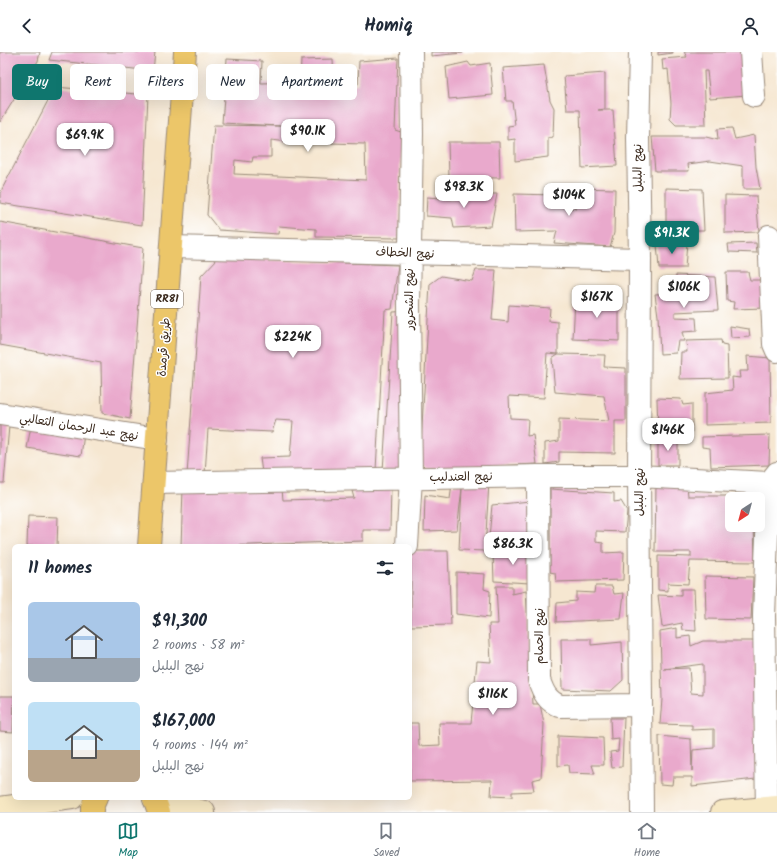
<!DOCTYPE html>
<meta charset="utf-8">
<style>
:root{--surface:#fff;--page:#f2f2f3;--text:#1f2937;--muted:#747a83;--line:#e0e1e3;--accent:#0f766e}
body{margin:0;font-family:Kalam,"Playpen Sans Arabic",sans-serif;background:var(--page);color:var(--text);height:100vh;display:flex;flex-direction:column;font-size:15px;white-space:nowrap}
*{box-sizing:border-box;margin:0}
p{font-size:13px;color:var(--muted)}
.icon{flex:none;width:22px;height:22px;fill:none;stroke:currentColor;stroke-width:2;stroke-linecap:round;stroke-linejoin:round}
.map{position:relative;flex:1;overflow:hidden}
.details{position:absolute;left:12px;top:492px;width:400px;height:256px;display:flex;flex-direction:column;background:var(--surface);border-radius:6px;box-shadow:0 4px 16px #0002}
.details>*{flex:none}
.guide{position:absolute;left:12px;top:12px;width:400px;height:36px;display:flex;gap:8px}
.needle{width:26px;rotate:216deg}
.buttons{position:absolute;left:725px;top:440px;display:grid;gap:8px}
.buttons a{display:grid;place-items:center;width:40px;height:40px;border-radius:6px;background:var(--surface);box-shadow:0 4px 16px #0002;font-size:20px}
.price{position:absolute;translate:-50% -34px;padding:0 9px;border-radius:8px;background:#fff;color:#222;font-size:13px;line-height:26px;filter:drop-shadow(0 1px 2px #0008)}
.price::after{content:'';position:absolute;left:50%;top:24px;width:12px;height:9px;margin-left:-6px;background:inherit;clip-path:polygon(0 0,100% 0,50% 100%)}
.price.active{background:var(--accent);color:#fff}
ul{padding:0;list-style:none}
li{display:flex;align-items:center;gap:12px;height:100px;padding:0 16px}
li span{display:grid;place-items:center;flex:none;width:112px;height:80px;border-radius:6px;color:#555}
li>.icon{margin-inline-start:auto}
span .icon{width:48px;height:48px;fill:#fffc;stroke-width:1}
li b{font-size:17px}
h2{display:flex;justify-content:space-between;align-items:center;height:48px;padding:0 16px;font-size:17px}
.pill{padding:0 14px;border-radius:6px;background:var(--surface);box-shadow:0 4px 16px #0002;font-size:14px;line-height:36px}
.pill.active{background:var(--accent);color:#fff}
header{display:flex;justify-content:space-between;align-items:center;height:52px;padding:0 16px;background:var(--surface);font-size:18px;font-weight:800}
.tabs{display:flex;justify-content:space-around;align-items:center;height:56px;border-top:1px solid var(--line);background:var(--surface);font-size:11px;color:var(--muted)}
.tabs a{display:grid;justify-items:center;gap:2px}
.tabs .active{color:var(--accent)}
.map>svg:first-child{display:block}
</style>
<header><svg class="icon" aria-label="back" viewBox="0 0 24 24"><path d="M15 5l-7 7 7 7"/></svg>Homiq<svg class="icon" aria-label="person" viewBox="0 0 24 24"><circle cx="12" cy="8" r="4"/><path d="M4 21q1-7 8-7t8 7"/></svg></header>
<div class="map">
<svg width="777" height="760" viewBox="0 0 777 760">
<rect width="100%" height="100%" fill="#fff"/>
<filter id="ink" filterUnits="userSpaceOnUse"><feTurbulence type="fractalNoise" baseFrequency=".025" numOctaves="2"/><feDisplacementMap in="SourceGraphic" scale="8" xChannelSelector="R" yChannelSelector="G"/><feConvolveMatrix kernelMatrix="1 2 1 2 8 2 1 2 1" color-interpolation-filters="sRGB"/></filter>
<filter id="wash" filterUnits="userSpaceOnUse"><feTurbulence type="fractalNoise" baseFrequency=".012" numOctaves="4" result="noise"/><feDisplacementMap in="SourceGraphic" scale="16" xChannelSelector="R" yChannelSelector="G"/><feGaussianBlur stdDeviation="0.9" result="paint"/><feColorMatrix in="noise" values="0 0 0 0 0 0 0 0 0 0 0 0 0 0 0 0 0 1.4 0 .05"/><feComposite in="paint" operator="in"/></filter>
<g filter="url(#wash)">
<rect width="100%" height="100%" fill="#f6e7d1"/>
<g id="blocks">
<!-- building -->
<path fill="#e9a9cc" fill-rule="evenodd" d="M0,0H40L38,9L0,70Z
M52,0H155L153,19L49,8Z
M431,0H463V1L431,4Z
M658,0H673V1L658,3Z
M684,0H745L746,43L710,46L707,19H704L706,73H676L670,67L671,51L668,17L663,18L662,7L687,5Z
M398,6L395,78L401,80L399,186L316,185V177L279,174L278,182L219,178L207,163L214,73L280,74L222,71L227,7L262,9L261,31L300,30L301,8L333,7L334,34L358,32L359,9ZM293,74H298L293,90L365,92L366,128L234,122L235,108L252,110L253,105H271V88L288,90L293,86Z
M468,10L471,14L490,11L493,43L449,47L446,15Z
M544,13L550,48L554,56L553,85L548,86V105L515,109V87L508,88V74L515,73L512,49H506L503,16Z
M605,21V57L598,58H613L617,114L582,116L580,58H567L564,24Z
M55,35L148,43L142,173L0,151V141Z
M732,76L735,87L754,83L756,115L760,137H743V114L710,109L688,112L689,119H655L652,85H706L718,88L717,77Z
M448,90H499L500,126L449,125Z
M579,136L615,137L614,181L610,195L554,191L557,179L515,180L514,142L555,143V153L576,157Z
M666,136L702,137L704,178H688L680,172H666Z
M456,142H497L491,174L454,176L452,166L426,164L427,145L452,147Z
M725,143L756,144L759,180L725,181Z
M0,170L143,196L130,367L102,361L101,311L0,293Z
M687,191L685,216H659L657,192Z
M756,191L757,201L729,200L728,192Z
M218,206L398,213L392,257L385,258L376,418L262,421L260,406L290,405L293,369L276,368L272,380L208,377L205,422L187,423L201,224Z
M476,218H496L492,268L508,270L509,253L550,256L549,269L558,270V302L547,301L544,346L509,344L510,366L528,367L527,384L533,383L537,412L427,417L420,410L430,232L441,224L472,229Z
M726,220H748L750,228H762L765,256L733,257L734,250L727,249Z
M676,223L715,225L718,258L675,260V265L696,266L697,279L682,280L684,289H678L676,301L660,302L658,264L655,242L676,241Z
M575,246H619V289L573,287Z
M409,259L400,420L383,419L393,260Z
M730,274L749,277L750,285L731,286Z
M721,288L722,293L727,294L728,326L680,327L681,300H687L686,289Z
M558,302L605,303L604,315L626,316V369H615V401L559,400V410L545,412V391L559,389V367L609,369L604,344L555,340L552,306Z
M747,304L770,306L771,371L705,373V341L733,338L732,325L740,326L739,319H748Z
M657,346L681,347L683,353L692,352V381L658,380Z
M0,373L9,374L4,431H0Z
M31,374L84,382L81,404L27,396Z
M770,383L769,413L711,415L710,396L702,395V385Z
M658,386H678V413H658Z
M489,430L485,499L459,498L462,436L457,478L424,479L425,443L450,447L452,433Z
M656,432L687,434L688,444H754V447H732V473H754L755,510L690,509L688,532L668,531V539L658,538V504L691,505V500H655Z
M391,435L390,478H363V489L224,494H181L183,437H282L283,448L354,446L352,439Z
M550,437L614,441V450L621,449L627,459L625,480L596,479V490L603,491V501L624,500L623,528L556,530L555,521L550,520Z
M530,449L531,486H489L492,453Z
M28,464L58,465L57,494H27Z
M506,496H531L530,531L494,529L493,502L506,501Z
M411,499H448L451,573L411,574Z
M456,520L485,522L484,537L490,539L489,566L456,562Z
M705,524L753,525L751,568L706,567Z
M496,534H512V542L526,539L533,652H540L544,672L541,726L532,728L534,739L512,740V745L491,744L492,728L410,729V671H418L419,694L440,693L439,671H471L477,609L491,610L489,572H498Z
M595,534H612L614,542L624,541L621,567L556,570L557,551L576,549V540L594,541Z
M681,537H694L696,579L683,578L682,571L662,575L658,543L681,544Z
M677,576V586L690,584L691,594L703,589H756V727L692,734V725H673L672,733L660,732L659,684L691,687L692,719L693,698L714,696V677L692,678V673L660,672L662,647L660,579ZM703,612V642L691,641L689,616L664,617Z
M561,587H591V593L622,590L623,628L611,639L562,637Z
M0,644H14L13,680L0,679Z
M610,666H624L622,715L612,716L610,700L618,699L619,687L611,688Z
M558,684L603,686L604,713H592L595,722L569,721L568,713L558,714Z"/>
</g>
</g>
<g filter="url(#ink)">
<use href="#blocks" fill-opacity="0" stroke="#988878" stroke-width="1"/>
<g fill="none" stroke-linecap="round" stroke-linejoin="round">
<!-- street casing -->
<g stroke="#988878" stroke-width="24">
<path id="street" d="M640,0L638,86L640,207L639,424L642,760
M751,0L754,44
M769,184L774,292L777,299
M171,195L640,207
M0,362L157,387
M538,424L539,628C543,640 547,649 560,654L640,653
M154,431L538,424H639L769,431
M407,494L411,426L409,252L412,82L411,0
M767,760L764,564L769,431L777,421"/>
</g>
<!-- secondary casing -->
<g stroke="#988878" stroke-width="24">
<path id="secondary" d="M154,747L204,760
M0,756L72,746
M722,760L777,755"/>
</g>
<!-- primary casing -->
<g stroke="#988878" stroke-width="24">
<path id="primary" d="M149,494L185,0
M154,746L159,760
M92,760V755L96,746"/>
</g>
<!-- street -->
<use href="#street" stroke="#fff" stroke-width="22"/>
<!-- secondary -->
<use href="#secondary" stroke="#f7e8c3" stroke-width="22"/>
<!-- primary -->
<use href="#primary" stroke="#ecc669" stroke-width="22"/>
</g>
</g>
<g text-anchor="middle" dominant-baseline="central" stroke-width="3" stroke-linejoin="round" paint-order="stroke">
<!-- shield labels -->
<rect fill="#fff" stroke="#766a62" stroke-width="1" x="151" y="238" width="32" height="18" rx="3"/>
<g font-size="11" font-weight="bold" fill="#3b2a1e">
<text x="167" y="247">RR81</text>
</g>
<!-- street labels -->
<g font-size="12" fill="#3b2a1e" stroke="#fff">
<text transform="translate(638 116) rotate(-91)">نهج البلبل</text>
<text transform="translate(405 201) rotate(2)">نهج الخطاف</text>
<text transform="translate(409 247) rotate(-90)">نهج الشحرور</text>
<text transform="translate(164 295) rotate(-86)">طريق قرمدة</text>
<text transform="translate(79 375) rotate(9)">نهج عبد الرحمان الثعالبي</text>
<text transform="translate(461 425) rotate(-1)">نهج العندليب</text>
<text transform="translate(639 440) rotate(-90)">نهج البلبل</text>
<text transform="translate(539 584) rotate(-90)">نهج الحمام</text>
</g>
</g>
</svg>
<div class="buttons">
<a><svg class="needle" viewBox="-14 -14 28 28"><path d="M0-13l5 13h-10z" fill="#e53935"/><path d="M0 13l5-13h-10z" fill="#747a83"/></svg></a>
</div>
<b class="price" style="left:308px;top:101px">$90.1K</b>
<b class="price" style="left:85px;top:105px">$69.9K</b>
<b class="price" style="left:464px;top:157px">$98.3K</b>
<b class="price" style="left:569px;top:165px">$104K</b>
<b class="price active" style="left:672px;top:203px">$91.3K</b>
<b class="price" style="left:684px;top:257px">$106K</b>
<b class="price" style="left:597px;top:267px">$167K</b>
<b class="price" style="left:293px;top:307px">$224K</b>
<b class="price" style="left:668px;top:400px">$146K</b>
<b class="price" style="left:513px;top:514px">$86.3K</b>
<b class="price" style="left:493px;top:664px">$116K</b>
<div class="guide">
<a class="pill active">Buy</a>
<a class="pill">Rent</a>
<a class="pill">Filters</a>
<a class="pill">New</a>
<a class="pill">Apartment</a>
</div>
<section class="details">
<h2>11 homes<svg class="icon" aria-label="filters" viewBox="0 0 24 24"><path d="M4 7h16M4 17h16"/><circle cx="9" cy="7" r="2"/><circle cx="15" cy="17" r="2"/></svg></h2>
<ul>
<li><span style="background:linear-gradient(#a9c7e8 70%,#9aa5b1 0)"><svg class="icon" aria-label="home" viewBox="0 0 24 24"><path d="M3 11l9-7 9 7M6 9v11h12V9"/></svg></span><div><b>$91,300</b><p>2 rooms · 58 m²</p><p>نهج البلبل</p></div></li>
<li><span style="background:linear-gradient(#bfe0f5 60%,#b9a48a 0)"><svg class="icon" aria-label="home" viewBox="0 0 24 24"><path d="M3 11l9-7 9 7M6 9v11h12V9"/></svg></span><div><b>$167,000</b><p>4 rooms · 144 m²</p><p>نهج البلبل</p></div></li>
</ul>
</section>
</div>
<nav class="tabs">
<a class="active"><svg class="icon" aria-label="map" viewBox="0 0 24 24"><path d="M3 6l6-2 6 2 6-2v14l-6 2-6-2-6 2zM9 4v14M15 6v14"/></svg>Map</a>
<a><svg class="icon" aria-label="saved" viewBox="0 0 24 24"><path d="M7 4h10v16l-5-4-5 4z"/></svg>Saved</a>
<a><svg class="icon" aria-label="home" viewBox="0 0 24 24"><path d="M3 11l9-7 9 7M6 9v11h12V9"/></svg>Home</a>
</nav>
